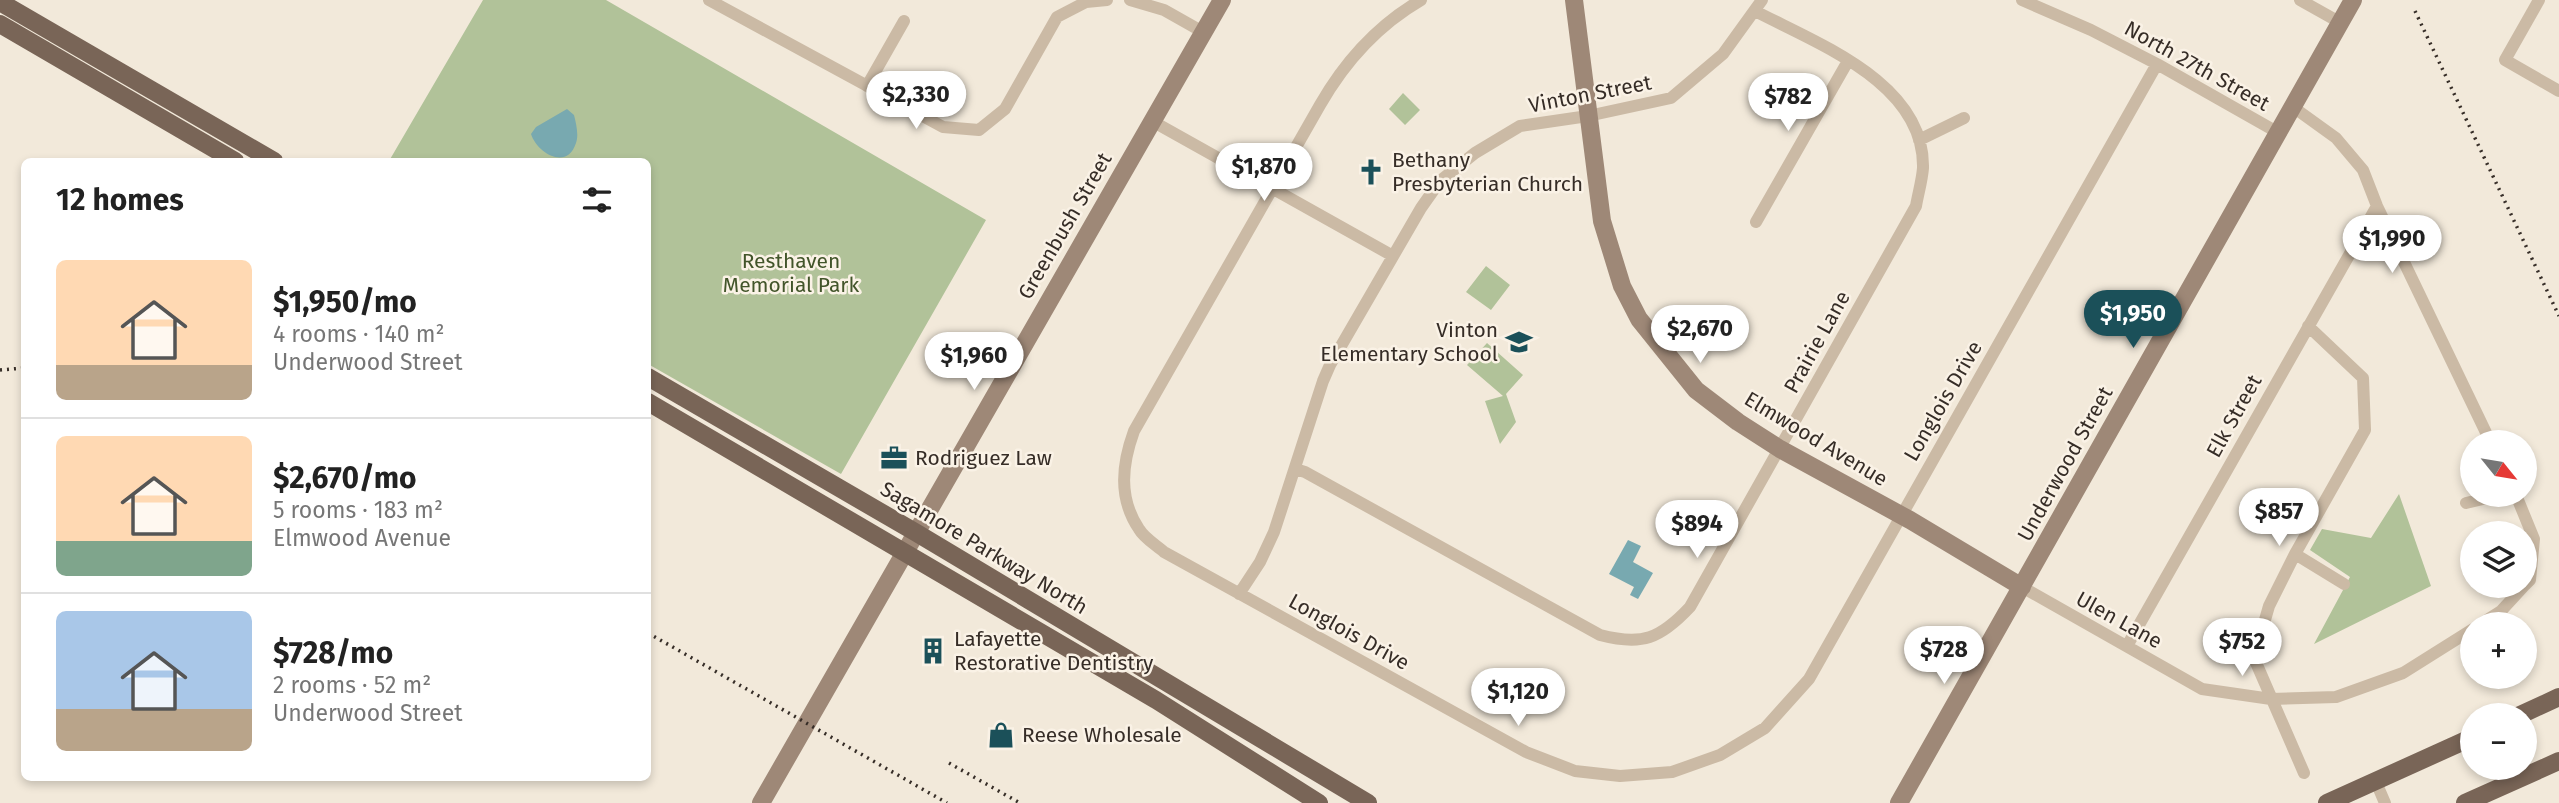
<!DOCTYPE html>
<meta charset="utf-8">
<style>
:root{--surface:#fff;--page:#f6f6f6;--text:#222;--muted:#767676;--line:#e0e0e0;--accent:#1b5059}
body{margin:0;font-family:"Fira Sans",sans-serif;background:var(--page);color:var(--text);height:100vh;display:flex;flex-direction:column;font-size:26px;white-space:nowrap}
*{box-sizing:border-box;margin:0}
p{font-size:23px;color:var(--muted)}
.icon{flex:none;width:38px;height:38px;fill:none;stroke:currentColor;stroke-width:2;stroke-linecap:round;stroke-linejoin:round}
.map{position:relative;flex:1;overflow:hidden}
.details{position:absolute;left:21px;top:158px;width:630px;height:623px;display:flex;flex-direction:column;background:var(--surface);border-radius:10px;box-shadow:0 4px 10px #0003}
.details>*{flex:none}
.needle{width:46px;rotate:120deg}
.tools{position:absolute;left:2460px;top:430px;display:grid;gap:14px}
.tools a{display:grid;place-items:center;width:77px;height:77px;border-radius:50%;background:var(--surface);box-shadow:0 4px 10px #0003;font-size:35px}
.price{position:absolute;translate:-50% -60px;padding:0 16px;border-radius:24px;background:#fff;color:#222;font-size:23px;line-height:46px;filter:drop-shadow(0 2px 4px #0008)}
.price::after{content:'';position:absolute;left:50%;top:42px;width:21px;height:16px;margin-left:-10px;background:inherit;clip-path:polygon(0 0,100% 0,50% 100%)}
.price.active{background:var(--accent);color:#fff}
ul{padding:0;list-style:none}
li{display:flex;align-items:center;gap:21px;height:175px;padding:0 35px}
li+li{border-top:2px solid var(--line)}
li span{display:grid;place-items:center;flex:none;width:196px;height:140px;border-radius:10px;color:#555}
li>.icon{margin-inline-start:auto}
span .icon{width:84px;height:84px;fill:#fffc;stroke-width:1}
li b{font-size:30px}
h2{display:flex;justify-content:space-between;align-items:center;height:84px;padding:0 35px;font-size:30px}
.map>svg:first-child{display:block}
</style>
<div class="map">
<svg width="2559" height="803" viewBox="0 0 2559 803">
<rect width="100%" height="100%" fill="#f2e9da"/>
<!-- green -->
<path fill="#b1c299" d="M483,0H606L986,220L841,474L648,364V161H389Z
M1403,93L1420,110L1405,125L1389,109Z
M1486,266L1510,285L1491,310L1466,292Z
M1487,343L1523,375L1506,394L1516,422L1500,444L1485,401L1503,396L1467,365Z
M2399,494L2431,586L2314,644L2350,577L2310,550L2322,529L2371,538Z"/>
<!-- water -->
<path fill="#78a9b0" d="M567,109L574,115C576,123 579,135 576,143C567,171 537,153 531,134L536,127Z
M1628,540L1641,546L1633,562L1653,573L1638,599L1630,595L1634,587L1609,574Z"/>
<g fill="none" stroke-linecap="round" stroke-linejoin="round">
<!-- street -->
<path stroke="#cbbaa5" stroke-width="12" d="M709,0L943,127L979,130L1005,109L1057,17L1086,2L1107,0
M1130,0L1164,10L1203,32
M1421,0C1378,25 1344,63 1320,105L1134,431C1122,464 1118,498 1139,529C1144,538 1156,545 1164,552L1526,752L1575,771L1620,776L1672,772L1720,755L1765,728L1809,679L2157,64
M2022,0L2091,30L2157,64L2277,132
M2300,0L2341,23
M2539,0L2505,60L2559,91
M867,86L904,21
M2293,107L2336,138L2363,170L2377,206L2491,443
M1152,121L1393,256
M1919,140L1964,118
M1756,222L1848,61
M1295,469L1305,472L1600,635C1642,646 1660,639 1690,607L1916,206C1918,194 1922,181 1923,168C1925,83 1818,44 1755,11
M2516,495L2534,539L2530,580L2525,585
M2466,503L2500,495
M2295,554L2344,584
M2022,587L2202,689L2271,699L2336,697L2403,673L2473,629
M1239,594L1260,562L1274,532L1323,381L1330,365L1421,208L1440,181L1475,153L1520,126L1588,116L1671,98L1723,54L1762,0
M2479,625L2501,611L2524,586
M2127,646L2377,206
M2304,773L2254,658L2269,606L2295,554L2365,430L2363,378L2308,326
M2376,782L2385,803"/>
<!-- secondary -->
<path stroke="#9e8877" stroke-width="18" d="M1574,0L1602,221L1622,286L1639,319L1696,390L1738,422L1780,449L1910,520L2022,587
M761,803L1222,0
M1899,803L2353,0"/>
<!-- primary -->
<path stroke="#796557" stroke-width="18" d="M0,2L274,161
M0,24L235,161
M648,377L915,532L1368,803
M648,402L1156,700L1319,803
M2518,716L2559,697
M2327,803L2473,737
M2465,803L2559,761"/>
<!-- rail -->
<path stroke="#362d27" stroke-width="3.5" stroke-dasharray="2 5" stroke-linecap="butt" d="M2415,11L2559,316
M0,370L24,368
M648,633L947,803
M949,763L1020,803"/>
</g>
<!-- icons -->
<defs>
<g id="church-bare" transform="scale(2.1)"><path d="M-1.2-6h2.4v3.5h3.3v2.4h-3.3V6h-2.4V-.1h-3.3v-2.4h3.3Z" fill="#1b5059" stroke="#faf2e6" stroke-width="2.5" paint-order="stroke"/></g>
<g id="school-bare" transform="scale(2.1)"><path d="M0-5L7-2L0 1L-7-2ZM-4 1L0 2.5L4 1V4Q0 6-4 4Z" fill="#1b5059" stroke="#faf2e6" stroke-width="2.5" paint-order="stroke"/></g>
<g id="office-bare" transform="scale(2.1)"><path d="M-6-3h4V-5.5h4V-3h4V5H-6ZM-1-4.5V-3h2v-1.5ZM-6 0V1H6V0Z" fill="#1b5059" stroke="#faf2e6" stroke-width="2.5" paint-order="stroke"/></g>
<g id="building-bare" transform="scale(2.1)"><path d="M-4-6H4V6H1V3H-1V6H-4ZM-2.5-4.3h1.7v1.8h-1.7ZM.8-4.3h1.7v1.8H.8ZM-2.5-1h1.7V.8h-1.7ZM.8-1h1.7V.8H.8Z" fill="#1b5059" stroke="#faf2e6" stroke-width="2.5" paint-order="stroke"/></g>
<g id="shop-bare" transform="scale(2.1)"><path d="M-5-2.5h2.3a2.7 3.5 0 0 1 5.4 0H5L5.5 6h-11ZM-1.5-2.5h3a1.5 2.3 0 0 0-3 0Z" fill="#1b5059" stroke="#faf2e6" stroke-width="2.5" paint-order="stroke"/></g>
</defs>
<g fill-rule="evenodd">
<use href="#church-bare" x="1371" y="172"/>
<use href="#school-bare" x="1519" y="342"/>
<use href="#office-bare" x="894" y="458"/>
<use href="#building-bare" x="933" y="651"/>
<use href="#shop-bare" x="1001" y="735"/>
</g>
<g text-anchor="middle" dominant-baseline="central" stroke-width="5" stroke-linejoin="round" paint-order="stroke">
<!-- street labels -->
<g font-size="21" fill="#362d27" stroke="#faf2e6">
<text transform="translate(2197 66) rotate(29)">North 27th Street</text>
<text transform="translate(1590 94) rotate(-11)">Vinton Street</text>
<text transform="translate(1065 226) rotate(-60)">Greenbush Street</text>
<text transform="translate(1817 342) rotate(-61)">Prairie Lane</text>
<text transform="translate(1943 401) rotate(-60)">Longlois Drive</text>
<text transform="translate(2234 416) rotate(-61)">Elk Street</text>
<text transform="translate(1816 439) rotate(31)">Elmwood Avenue</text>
<text transform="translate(2065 464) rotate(-61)">Underwood Street</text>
<text transform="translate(984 548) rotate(31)">Sagamore Parkway North</text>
<text transform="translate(2119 620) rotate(29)">Ulen Lane</text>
<text transform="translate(1349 632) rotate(29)">Longlois Drive</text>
</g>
<!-- poi labels -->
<g font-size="21" fill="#362d27" stroke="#faf2e6" text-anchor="start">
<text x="1392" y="160">Bethany<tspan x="1392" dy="24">Presbyterian Church</tspan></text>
<text x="1498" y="330" text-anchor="end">Vinton<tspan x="1498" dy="24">Elementary School</tspan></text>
<text x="915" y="458">Rodriguez Law</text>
<text x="954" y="639">Lafayette<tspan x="954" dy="24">Restorative Dentistry</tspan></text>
<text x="1022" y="735">Reese Wholesale</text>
</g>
<!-- park labels -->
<g font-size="21" fill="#42552a" stroke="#faf2e6">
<text x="791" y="261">Resthaven<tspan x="791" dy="24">Memorial Park</tspan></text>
</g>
</g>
</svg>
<div class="tools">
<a><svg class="needle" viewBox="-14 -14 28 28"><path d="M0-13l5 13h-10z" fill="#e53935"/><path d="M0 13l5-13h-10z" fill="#767676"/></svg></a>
<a><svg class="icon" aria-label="layers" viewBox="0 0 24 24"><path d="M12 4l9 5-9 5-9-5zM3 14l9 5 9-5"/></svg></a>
<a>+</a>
<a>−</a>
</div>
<b class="price" style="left:916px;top:131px">$2,330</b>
<b class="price" style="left:1788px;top:133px">$782</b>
<b class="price" style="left:1264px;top:203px">$1,870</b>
<b class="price" style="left:2392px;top:275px">$1,990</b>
<b class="price active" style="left:2133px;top:350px">$1,950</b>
<b class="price" style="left:1700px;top:365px">$2,670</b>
<b class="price" style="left:974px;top:392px">$1,960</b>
<b class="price" style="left:2279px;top:548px">$857</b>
<b class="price" style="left:1697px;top:560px">$894</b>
<b class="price" style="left:2242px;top:678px">$752</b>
<b class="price" style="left:1944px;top:686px">$728</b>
<b class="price" style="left:1518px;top:728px">$1,120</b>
<section class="details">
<h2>12 homes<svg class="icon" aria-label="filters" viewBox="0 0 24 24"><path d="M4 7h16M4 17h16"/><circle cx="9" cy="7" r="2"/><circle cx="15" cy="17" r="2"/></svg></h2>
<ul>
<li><span style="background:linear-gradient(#ffd9b3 75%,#b9a48a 0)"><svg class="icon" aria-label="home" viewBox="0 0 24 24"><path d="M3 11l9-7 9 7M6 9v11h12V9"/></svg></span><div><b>$1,950/mo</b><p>4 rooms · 140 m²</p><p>Underwood Street</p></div></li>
<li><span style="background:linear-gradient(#ffd9b3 75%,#7fa58c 0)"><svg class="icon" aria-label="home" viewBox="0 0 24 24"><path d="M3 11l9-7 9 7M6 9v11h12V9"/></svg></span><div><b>$2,670/mo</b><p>5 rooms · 183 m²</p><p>Elmwood Avenue</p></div></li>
<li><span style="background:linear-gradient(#a9c7e8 70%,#b9a48a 0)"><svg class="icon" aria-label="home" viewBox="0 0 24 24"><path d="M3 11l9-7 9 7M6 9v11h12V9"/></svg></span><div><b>$728/mo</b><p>2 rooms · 52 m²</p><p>Underwood Street</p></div></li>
</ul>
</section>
</div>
